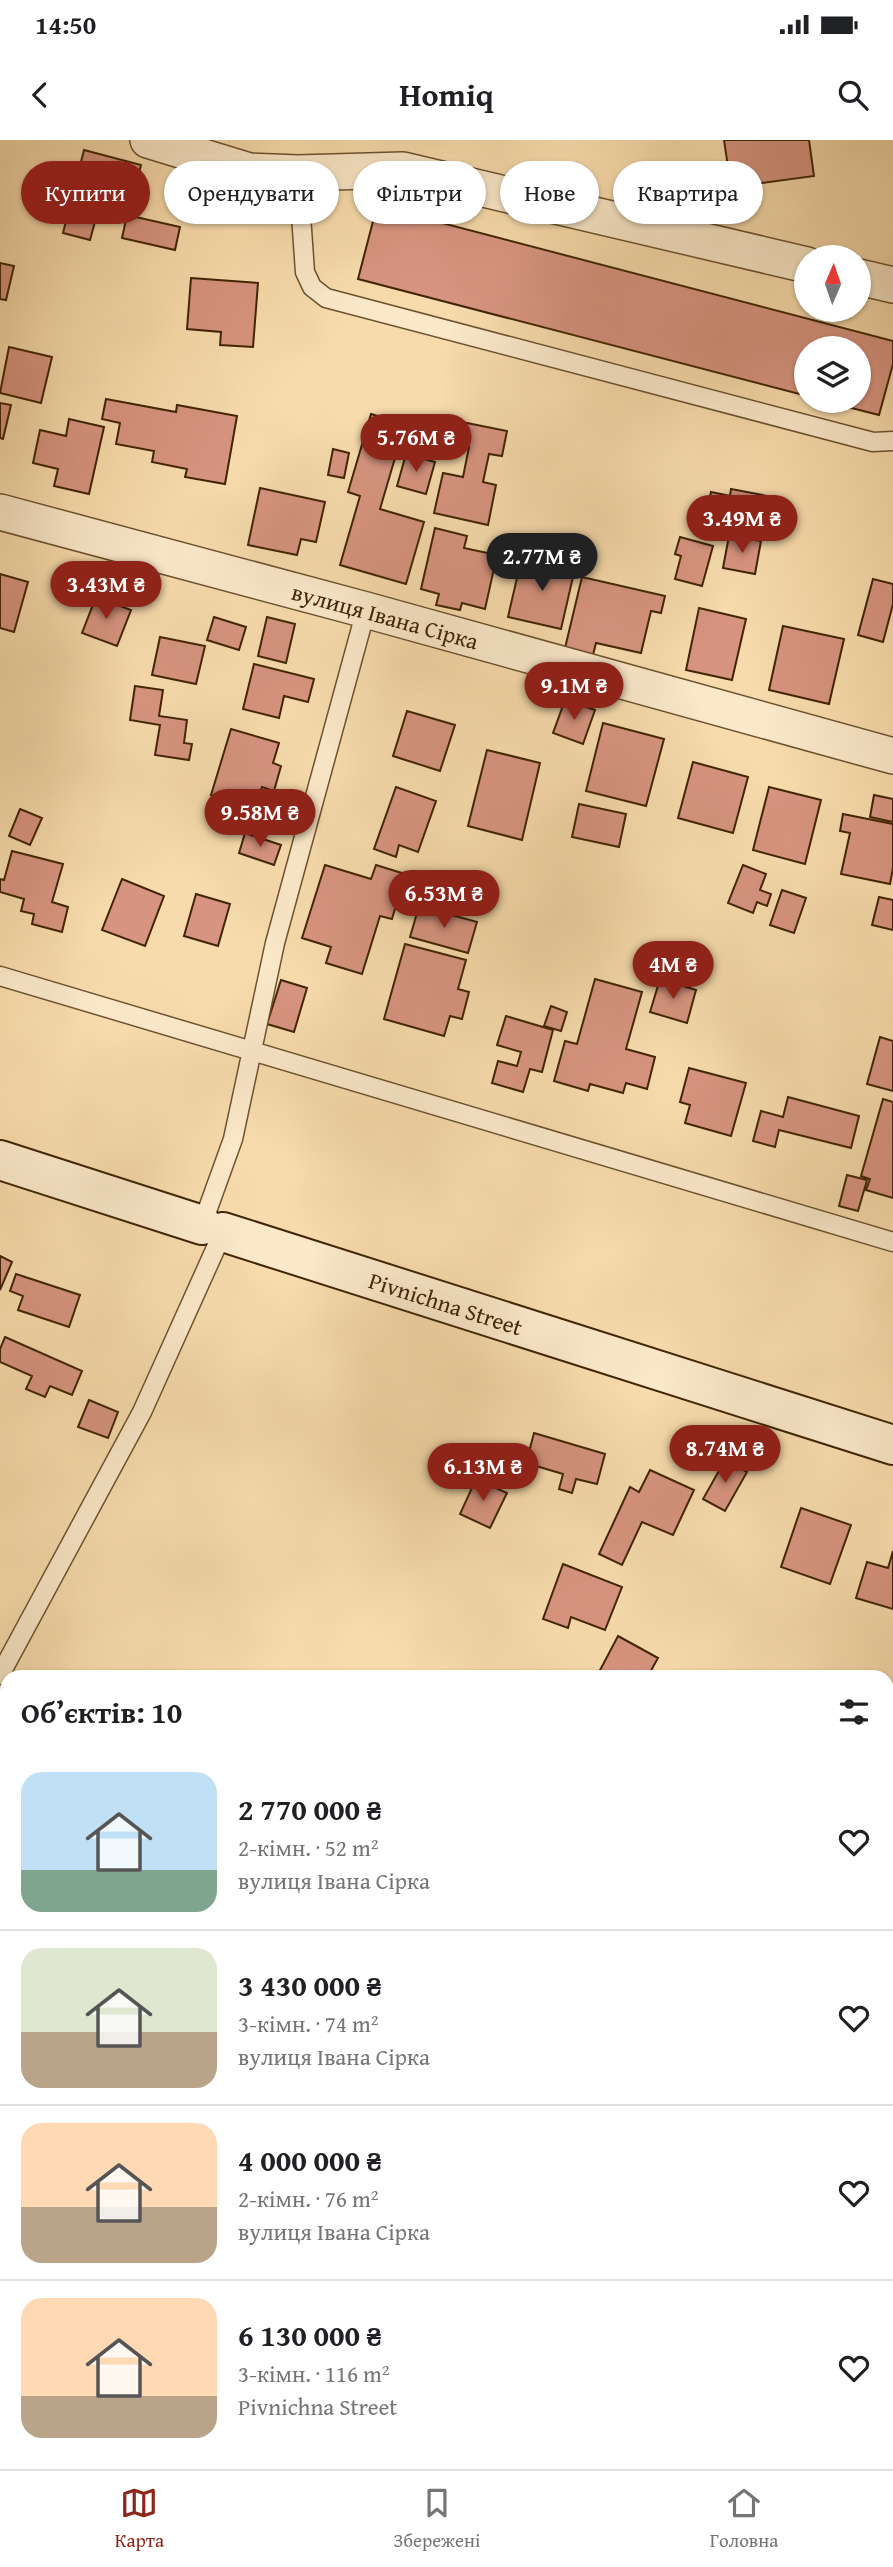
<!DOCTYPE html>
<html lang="uk">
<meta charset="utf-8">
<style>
:root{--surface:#fff;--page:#f6f6f6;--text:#202124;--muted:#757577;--line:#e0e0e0;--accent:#8f2418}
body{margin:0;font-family:"Gentium Book Plus",serif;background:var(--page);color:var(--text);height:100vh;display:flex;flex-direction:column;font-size:26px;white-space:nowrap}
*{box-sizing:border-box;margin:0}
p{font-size:23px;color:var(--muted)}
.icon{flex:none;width:38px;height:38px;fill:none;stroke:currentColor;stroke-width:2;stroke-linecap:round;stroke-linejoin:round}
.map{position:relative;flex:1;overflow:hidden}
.drawer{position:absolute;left:0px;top:1530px;width:894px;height:800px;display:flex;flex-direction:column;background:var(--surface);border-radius:21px 21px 0 0;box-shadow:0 2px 5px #0004}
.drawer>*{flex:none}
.hud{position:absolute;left:21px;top:21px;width:852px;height:63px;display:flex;gap:14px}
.needle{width:46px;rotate:2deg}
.controls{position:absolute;left:794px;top:105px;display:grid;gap:14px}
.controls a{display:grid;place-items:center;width:77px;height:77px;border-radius:50%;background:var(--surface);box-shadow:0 2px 5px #0004;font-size:35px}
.price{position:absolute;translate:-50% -60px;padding:0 16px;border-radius:24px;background:var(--accent);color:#fff;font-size:23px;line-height:46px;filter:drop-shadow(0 2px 4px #0008)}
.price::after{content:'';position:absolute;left:50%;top:42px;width:21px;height:16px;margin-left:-10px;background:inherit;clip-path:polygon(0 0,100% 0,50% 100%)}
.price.on{background:#222;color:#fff}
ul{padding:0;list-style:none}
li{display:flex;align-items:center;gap:21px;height:175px;padding:0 21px}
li+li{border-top:2px solid var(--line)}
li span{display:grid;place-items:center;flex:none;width:196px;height:140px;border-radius:21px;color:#555}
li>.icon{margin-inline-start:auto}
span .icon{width:84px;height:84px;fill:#fffc;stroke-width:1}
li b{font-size:30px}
h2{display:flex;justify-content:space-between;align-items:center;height:84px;padding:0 21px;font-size:30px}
.chip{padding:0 24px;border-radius:32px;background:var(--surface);box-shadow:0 2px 5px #0004;font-size:24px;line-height:63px}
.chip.on{background:var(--accent);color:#fff}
.status{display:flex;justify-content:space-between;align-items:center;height:49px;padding:0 35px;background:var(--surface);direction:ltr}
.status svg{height:19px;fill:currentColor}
header{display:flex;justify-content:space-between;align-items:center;height:91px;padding:0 21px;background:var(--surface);font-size:32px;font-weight:700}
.menu{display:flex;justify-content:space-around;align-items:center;height:98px;border-top:2px solid var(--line);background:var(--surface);font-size:19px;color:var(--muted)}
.menu a{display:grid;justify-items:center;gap:4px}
.menu .on{color:var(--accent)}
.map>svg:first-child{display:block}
</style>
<div class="status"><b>14:50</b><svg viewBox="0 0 49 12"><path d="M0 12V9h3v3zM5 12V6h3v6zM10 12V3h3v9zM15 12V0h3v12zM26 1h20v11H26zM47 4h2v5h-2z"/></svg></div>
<header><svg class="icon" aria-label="back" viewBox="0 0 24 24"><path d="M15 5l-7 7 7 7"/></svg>Homiq<svg class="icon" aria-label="search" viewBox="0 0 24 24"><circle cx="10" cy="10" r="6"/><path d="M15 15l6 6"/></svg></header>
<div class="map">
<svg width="893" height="2329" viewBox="0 0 893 2329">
<rect width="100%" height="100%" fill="#f7dbac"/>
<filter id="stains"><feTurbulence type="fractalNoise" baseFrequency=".00286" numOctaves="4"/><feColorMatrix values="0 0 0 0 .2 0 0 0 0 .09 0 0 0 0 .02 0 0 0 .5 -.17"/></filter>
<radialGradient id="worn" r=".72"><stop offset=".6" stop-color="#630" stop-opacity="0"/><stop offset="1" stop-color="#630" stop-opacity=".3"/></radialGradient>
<!-- building -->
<path fill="#d79480" stroke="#412505" stroke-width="2" d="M724,0H809L814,36L731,47Z
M84,10L141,25L129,75L99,67L90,100L63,93Z
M377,66L893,201V224L879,275L824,261H859V208H807V256L358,139Z
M127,75L180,87L175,110L122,98Z
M0,123L14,126L6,160L0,159Z
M191,138L258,143L253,207L220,205L221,192L187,189Z
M9,207L52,217L41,263L0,253Z
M106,259L176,272L177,265L237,276L225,344L185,337L187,329L152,322L154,311L116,304L120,283L102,279Z
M0,263L11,265L3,299L0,298Z
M371,274L405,284L380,369L424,382L406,444L340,425L360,356L348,352Z
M69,279L104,287L89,354L54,346L58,329L33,323L40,290L66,296Z
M462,282L507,291L502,316L489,314L483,342L496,345L488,385L434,373L443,333L463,337L469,307L457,305Z
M333,309L349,313L344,338L328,335Z
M406,314L435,322L426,354L397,346Z
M260,348L325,362L316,402L301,399L297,415L248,405Z
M731,349L778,358L775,378L726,368L722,388L704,385L711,352L730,356Z
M435,388L467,396L464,408L497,415L485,469L462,463L460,470L436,465L439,454L421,449Z
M729,396L761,401L755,434L723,428Z
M680,397L713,406L702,446L675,439L681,416L675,414Z
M522,416L575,428L561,489L508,477Z
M0,434L28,442L14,492L0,488Z
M582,437L665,456L661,473L651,471L641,513L596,503L593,515L565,508Z
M873,439L893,444V464L883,502L858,495Z
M96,457L131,470L117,506L82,493Z
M699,468L746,479L732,540L686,530Z
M214,477L246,487L239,510L207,500Z
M267,477L295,484L286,523L258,516Z
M783,486L844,499L829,564L769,550Z
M160,497L205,506L196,544L152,535Z
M254,524L314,539L308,562L284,556L279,578L243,569Z
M135,546L163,550L159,576L187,580L184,603L192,604L189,620L155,615L160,585L130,580Z
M565,560L595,570L583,604L553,593Z
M407,571L455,585L440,631L393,616Z
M603,583L664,599L646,666L586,651Z
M231,589L279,603L273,623L281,626L274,651L262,647L255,668L211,655Z
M487,610L540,623L522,700L468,686Z
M693,622L748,637L733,693L678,678Z
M396,647L436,661L418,712L399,705L396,717L374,709Z
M769,647L821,660L805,724L753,710Z
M874,655L893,659V682L870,677Z
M579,664L626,674L619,707L572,697Z
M20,669L42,678L30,705L9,696Z
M843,674L893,684V728L890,744L841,734L850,693L840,691Z
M245,693L281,705L274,725L239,713Z
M12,711L63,724L52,762L68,767L62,792L32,784L34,774L21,771L24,759L0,752V739L4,740Z
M325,725L371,739L376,725L405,734L392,779L380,776L362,834L326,823L331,807L302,798Z
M743,725L766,734L760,750L771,754L767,766L757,762L753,773L728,763Z
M122,739L164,756L145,806L102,790Z
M782,750L806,758L794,793L770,785Z
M196,754L230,764L218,806L184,796Z
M879,757L893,760V790L872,785Z
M419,766L477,782L468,813L410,797Z
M405,804L466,820L458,849L469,852L462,879L450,876L444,896L384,879Z
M595,839L642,852L626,909L655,917L647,949L626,943L623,953L590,944L588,951L554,941L565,901L577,904Z
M660,839L696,850L687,883L650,872Z
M281,840L307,848L294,892L267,884Z
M551,866L567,872L561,891L544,886Z
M506,876L553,890L542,932L530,929L523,952L492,943L498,921L517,926L521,912L497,905Z
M880,897L893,901V951L867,944Z
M689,928L746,943L731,996L685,983L690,965L680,962Z
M788,957L859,976L851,1008L779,990L775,1007L753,1001L761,971L783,977Z
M883,959L893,962V1058L866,1050L870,1039L861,1036Z
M847,1035L867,1040L858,1071L839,1066Z
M0,1116L12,1122L0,1150Z
M16,1134L80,1155L69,1187L18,1170L23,1156L10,1151Z
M5,1197L82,1231L72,1255L50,1246L45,1257L26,1249L32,1236L0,1222V1209Z
M89,1260L118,1272L108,1298L78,1287Z
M534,1293L605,1314L597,1344L576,1339L572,1353L559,1349L563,1334L526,1323Z
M725,1320L747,1332L725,1371L703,1359Z
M650,1330L694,1350L673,1395L642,1382L622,1425L599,1414L630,1347L639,1352Z
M476,1339L507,1353L490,1388L460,1374Z
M801,1368L851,1385L830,1444L781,1427Z
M893,1411V1469L856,1458L867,1422L888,1428Z
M563,1424L622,1447L605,1490L571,1477L568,1488L543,1479Z
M618,1496L658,1518L648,1536L638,1531L635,1536H607L599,1532Z
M893,1664V1694L887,1692Z
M890,1739L893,1740V1772L887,1770Z
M887,1848L893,1850V1916L887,1915Z
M0,1959L7,1962V2016L0,2014Z
M87,2322H120L118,2329H86Z
M195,2322H261L259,2329H193Z
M285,2322H295L312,2326L311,2329H284Z
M340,2322H403L401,2329H354L339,2324Z
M456,2322H519L517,2329H454Z
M525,2322H581L579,2329H523Z"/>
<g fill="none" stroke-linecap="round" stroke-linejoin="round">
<!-- lane casing -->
<g stroke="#6e522f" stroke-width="21">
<path id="lane" d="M298,33L305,132L312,147L326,158L873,302L893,301
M0,836L893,1102
M202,1085L233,999L275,803L366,470
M0,1535L142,1272L223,1092
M63,2329L65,2322"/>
</g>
<!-- street casing -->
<g stroke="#6e522f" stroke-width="38">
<g id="street">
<path d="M148,0L249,31L298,33L403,30L807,125"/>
<path d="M859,137L893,145"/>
<path id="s1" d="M0,372L366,470L893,616"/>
<path d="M0,2076L7,2078"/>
<path d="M887,2141L893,2123"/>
<path d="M821,2322L842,2329"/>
</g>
</g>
<!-- secondary casing -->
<g stroke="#412505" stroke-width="42">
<g id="secondary">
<path d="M0,1020L202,1085"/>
<path id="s2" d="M223,1092L893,1305"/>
</g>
</g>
<!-- lane -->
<use href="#lane" stroke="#fae8c9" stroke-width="18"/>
<!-- street -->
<use href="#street" stroke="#fae8c9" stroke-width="35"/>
<!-- secondary -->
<use href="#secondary" stroke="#fae8c9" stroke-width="38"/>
</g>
<g text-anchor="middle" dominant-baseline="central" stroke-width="6" stroke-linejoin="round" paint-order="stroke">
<!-- street labels -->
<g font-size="23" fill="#412505" stroke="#fae8c9">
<text stroke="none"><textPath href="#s1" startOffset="399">вулиця Івана Сірка</textPath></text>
<text stroke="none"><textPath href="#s2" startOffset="234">Pivnichna Street</textPath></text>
</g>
</g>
<rect width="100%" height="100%" filter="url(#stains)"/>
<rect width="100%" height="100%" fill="url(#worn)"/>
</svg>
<div class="controls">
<a><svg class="needle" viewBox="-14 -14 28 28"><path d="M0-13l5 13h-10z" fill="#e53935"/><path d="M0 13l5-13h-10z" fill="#757577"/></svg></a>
<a><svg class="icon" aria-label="layers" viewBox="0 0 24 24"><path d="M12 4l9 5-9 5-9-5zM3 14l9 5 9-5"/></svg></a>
</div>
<b class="price" style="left:416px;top:334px">5.76M ₴</b>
<b class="price" style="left:742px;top:415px">3.49M ₴</b>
<b class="price on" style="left:542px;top:453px">2.77M ₴</b>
<b class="price" style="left:106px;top:481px">3.43M ₴</b>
<b class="price" style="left:574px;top:582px">9.1M ₴</b>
<b class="price" style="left:260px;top:709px">9.58M ₴</b>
<b class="price" style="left:444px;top:790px">6.53M ₴</b>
<b class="price" style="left:673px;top:861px">4M ₴</b>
<b class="price" style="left:725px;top:1345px">8.74M ₴</b>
<b class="price" style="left:483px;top:1363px">6.13M ₴</b>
<div class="hud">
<a class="chip on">Купити</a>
<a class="chip">Орендувати</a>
<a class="chip">Фільтри</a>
<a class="chip">Нове</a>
<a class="chip">Квартира</a>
</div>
<section class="drawer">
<h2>Об’єктів: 10<svg class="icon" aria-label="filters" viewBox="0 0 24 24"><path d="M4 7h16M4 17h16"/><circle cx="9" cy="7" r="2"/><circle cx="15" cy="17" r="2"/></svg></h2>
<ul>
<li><span style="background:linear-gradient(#bfe0f5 70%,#7fa58c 0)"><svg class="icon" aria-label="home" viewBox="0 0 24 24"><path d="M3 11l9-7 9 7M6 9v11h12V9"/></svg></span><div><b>2 770 000 ₴</b><p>2-кімн. · 52 m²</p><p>вулиця Івана Сірка</p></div><svg class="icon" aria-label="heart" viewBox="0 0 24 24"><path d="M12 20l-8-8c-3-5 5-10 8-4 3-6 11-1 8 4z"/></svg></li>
<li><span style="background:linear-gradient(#dfe7d0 60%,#b9a48a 0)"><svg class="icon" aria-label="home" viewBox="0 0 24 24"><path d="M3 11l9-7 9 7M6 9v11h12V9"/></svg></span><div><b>3 430 000 ₴</b><p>3-кімн. · 74 m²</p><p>вулиця Івана Сірка</p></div><svg class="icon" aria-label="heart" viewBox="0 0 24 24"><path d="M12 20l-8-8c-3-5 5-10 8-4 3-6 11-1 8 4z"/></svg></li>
<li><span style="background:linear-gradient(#ffd9b3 60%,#b9a48a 0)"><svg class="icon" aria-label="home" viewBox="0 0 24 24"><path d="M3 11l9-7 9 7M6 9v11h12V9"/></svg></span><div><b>4 000 000 ₴</b><p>2-кімн. · 76 m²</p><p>вулиця Івана Сірка</p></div><svg class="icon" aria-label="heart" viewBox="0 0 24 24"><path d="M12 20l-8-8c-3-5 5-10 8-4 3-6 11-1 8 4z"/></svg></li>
<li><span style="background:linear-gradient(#ffd9b3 70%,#b9a48a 0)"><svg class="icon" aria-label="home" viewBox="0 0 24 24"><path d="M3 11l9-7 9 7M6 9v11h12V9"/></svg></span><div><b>6 130 000 ₴</b><p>3-кімн. · 116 m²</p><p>Pivnichna Street</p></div><svg class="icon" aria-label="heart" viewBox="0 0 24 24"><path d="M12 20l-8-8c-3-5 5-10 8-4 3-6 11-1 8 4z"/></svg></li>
</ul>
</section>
</div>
<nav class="menu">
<a class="on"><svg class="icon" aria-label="map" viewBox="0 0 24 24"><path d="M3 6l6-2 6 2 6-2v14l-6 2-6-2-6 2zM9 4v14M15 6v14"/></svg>Карта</a>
<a><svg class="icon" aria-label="saved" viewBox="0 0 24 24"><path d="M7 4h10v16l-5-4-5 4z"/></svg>Збережені</a>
<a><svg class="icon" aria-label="home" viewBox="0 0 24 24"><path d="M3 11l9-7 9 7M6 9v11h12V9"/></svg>Головна</a>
</nav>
